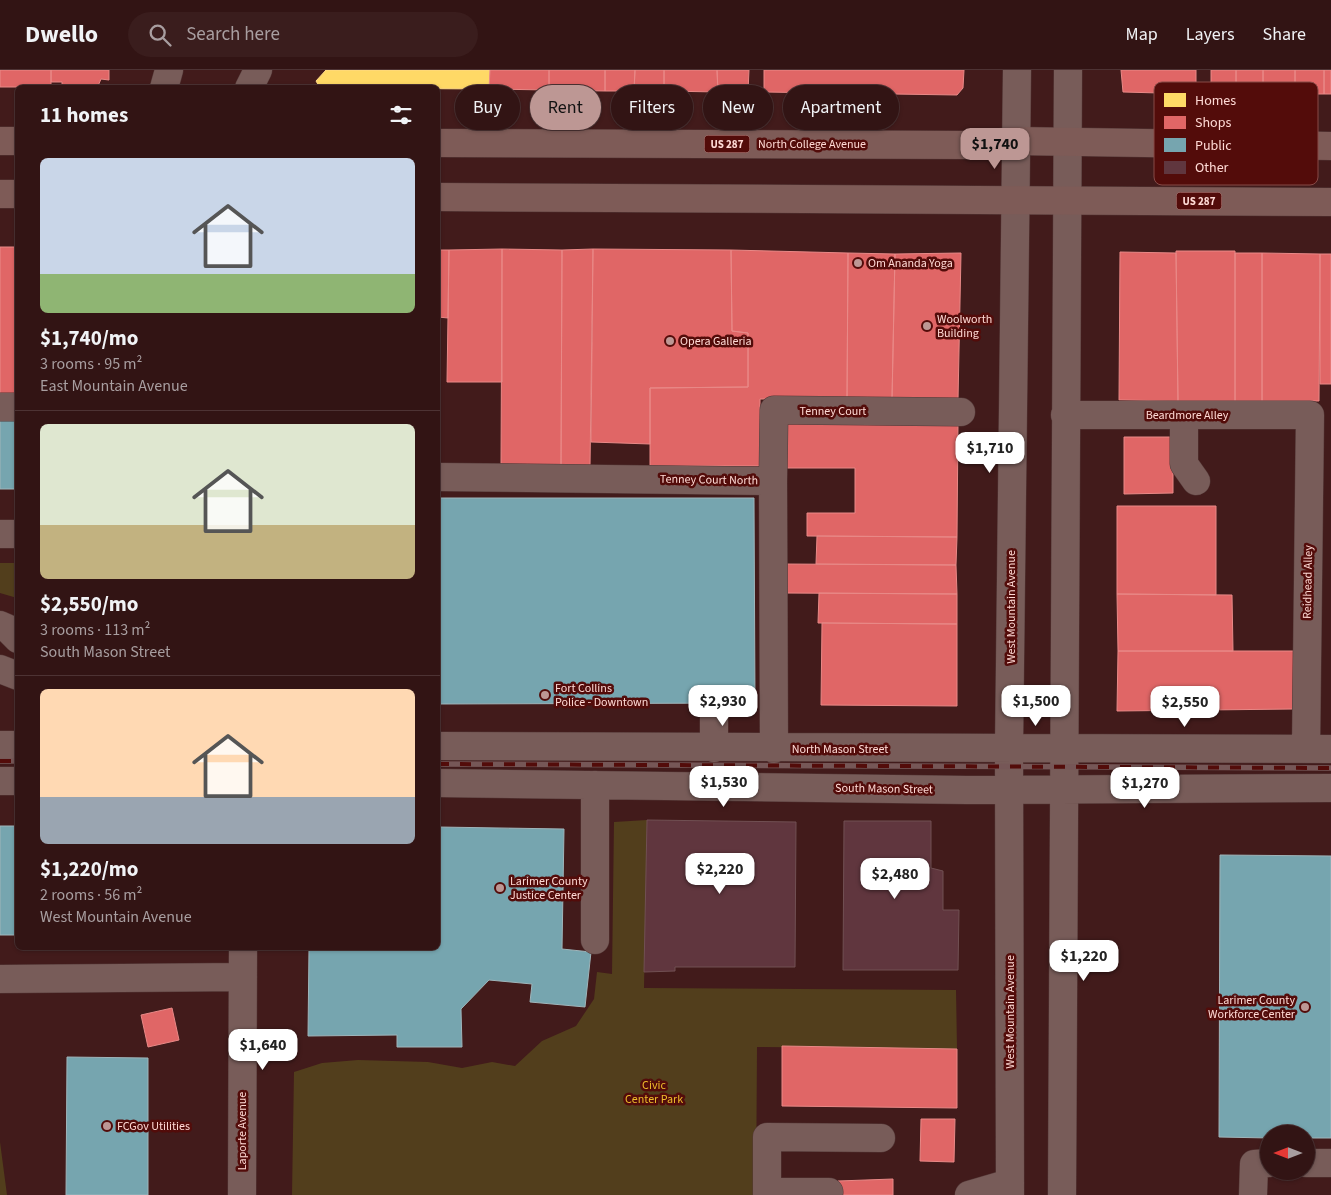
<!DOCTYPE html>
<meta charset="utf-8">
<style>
:root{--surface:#321414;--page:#3a1d1d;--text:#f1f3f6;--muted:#a89ea0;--line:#4d3334;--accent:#bd9794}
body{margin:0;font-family:"Source Sans 3",sans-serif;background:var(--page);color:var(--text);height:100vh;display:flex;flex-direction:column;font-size:19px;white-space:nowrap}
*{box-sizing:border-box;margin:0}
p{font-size:16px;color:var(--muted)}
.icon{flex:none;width:28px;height:28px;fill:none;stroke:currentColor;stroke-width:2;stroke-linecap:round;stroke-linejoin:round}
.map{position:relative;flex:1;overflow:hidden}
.drawer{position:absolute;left:15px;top:15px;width:425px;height:865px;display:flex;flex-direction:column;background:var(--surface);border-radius:8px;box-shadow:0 1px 4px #0004,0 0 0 1px var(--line)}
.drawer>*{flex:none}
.guide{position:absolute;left:455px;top:15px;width:475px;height:45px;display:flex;gap:10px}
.needle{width:32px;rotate:270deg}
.controls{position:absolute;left:1260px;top:1055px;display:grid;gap:10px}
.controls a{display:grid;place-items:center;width:55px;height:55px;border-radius:50%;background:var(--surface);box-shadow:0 1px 4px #0004,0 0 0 1px var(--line);font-size:25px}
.price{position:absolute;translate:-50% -42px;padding:0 11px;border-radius:10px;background:#fff;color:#222;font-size:16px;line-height:32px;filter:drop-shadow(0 1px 2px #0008)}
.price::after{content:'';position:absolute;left:50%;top:30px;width:15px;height:11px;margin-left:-8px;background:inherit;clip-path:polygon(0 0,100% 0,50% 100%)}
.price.current{background:var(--accent);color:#111}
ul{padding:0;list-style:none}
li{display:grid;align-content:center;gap:10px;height:265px;padding:0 25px}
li+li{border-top:1px solid var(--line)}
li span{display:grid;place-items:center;height:155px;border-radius:8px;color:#555}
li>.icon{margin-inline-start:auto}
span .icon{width:90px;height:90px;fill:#fffc;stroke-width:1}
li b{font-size:21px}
h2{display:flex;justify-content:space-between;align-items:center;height:60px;padding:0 25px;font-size:21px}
.chip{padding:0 18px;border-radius:22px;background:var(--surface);box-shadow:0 1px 4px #0004,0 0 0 1px var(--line);font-size:18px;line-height:45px}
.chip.current{background:var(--accent);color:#111}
header{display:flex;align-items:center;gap:30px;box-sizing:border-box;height:70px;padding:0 25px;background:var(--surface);border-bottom:1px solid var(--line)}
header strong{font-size:24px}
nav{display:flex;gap:28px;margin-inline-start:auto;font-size:18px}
.search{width:350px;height:45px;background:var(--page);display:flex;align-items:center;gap:12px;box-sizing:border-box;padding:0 18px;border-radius:28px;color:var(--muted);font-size:19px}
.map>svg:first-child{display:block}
</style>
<header>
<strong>Dwello</strong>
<div class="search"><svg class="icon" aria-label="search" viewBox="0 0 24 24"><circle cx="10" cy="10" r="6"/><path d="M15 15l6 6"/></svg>Search here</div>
<nav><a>Map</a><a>Layers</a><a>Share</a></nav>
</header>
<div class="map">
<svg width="1331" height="1125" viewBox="0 0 1331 1125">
<rect width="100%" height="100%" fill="#421b1b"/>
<!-- green -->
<path fill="#523e1c" d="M0,493H17V528L0,523Z
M647,750L644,918L956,920L957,979L757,977L756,1125H292L294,1002L322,993L358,990L428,992L462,998L492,992L515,996L542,971L576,956L594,929L597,902L612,904L614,752Z
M0,1072L7,1125H0Z"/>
<!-- homes -->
<path fill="#ffd966" stroke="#ffd987" d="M326,0H490L489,19L320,18L316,11Z"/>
<!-- shops -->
<path fill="#e06666" stroke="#e98987" d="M0,0H51V17H0Z
M51,0H109V10L101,9L98,16L62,15V12H51Z
M490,0H549V20L489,19Z
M549,0H605V21L549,20Z
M605,0H635L634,21H605Z
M635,0H664V21H634Z
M664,0H717L718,22L664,21Z
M717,0H749L748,22H718Z
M764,0H964L963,18L957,25L764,22Z
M1121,0H1196V24L1123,22Z
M1211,0H1236V23H1211Z
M1236,0H1263V24L1236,23Z
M1263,0H1295V24H1263Z
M1295,0H1324V24H1295Z
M1324,0H1331V24H1324Z
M0,177H18V326H0Z
M502,179L562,180L561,395H501Z
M502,179V312H447L449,180Z
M593,179L731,180L732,261L748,263V317L650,318V374L591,372Z
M593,179L590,396L561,395L562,180Z
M438,180H449L448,248L438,247Z
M731,180L848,183L847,330L760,329V396H650V318L748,317V263L732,261Z
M1176,181H1235V331H1178Z
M1120,182L1176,183L1178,331L1119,330Z
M848,183L895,184L892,329L847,330Z
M961,183L958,330L892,329L895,184Z
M1235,183H1262V331H1235Z
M1262,183L1320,184L1319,331H1262Z
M1320,184H1331V314H1320Z
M782,352L958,353L957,467L807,466V443H855V398H782Z
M1124,367H1173V423L1124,424Z
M1117,436H1216V525L1117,524Z
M817,466L957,467L956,495L816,494Z
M783,494L956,495L957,524L783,523Z
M819,523L957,524V554L818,553Z
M1117,524L1232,525L1233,581H1118Z
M822,553L957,554V636L821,635Z
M1118,581H1294V639L1117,641Z
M172,938L179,970L148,977L141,945Z
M782,976L957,979V1038L782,1036Z
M921,1049H955L954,1092L920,1091Z
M893,1109V1125H837L838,1111Z"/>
<!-- public -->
<path fill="#76a5af" stroke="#9fb5ba" d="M0,347H18V419H0Z
M438,428H754L755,633L438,634Z
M0,756H18V865H0Z
M438,757L564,759L562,879L591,882L585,937L530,932L532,914L489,910L461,939L462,977H397V965L308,966L309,878H438Z
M1220,785L1331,786V1068H1306V1064H1269V1068L1219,1067Z
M67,987L148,988V1125H66Z"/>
<!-- building -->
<path fill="#60363e" stroke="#715053" d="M647,750L796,752L795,897H675V901L644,902Z
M844,751H931V798L943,801V840H959L958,900H843Z"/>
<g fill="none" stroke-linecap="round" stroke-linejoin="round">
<!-- minor casing -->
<g stroke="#543837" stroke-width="29">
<path id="minor" d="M164,18L169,0
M249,18L258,0
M0,337H18
M1065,345H1310L1306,679
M1184,345V394L1196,411
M438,407L773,411L774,679
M773,411L774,340L961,342
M0,464H18
M0,555L7,558L18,569
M0,599L18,606
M0,675H18
M438,676L1331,679
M714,678V633
M0,711H18
M438,713L967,720L1331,718
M595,715V870
M0,909L243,907
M1306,1093H1331
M767,1122H829
M242,1125L243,878
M767,1125V1067L881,1068
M969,1125L1010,1113
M1010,1125L1009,679L1017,0
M1062,1125L1068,0
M1253,1125L1254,1094L1269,1093"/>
</g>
<!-- highway casing -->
<g stroke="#543837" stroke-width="29">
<path id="highway" d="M0,71H18
M438,73L972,75L1016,71L1331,76
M0,124H18
M438,127L1331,132"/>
</g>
<!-- minor -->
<use href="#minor" stroke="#785c59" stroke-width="28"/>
<!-- highway -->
<use href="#highway" stroke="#7e5b57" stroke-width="28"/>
<!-- rail casing -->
<g stroke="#765757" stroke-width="5.5">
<path id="rail" d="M0,691H18
M438,694L1331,698"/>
</g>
<!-- rail -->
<use href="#rail" stroke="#530c0a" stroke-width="4" stroke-dasharray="11" stroke-linecap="butt"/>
</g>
<!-- markers -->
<g fill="#bd9794" stroke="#530c0a" stroke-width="2">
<circle cx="858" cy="193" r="5"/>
<circle cx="927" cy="256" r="5"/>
<circle cx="670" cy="271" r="5"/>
<circle cx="545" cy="625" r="5"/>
<circle cx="500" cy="818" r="5"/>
<circle cx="1305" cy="937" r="5"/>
<circle cx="107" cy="1056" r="5"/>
</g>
<g text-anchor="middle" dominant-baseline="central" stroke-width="5" stroke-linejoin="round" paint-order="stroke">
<!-- shield labels -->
<g fill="#530c0a" stroke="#cb9c98" stroke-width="1">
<rect x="704.5" y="65.5" width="45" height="17" rx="4"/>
<rect x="1176.5" y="122.5" width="45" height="17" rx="4"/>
</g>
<g font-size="11" font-weight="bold" fill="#ffdad5">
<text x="727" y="74">US 287</text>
<text x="1199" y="131">US 287</text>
</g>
<!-- street labels -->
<g font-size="12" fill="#ffdad5" stroke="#530c0a">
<text x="812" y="74">North College Avenue</text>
<text x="833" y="341">Tenney Court</text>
<text x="1187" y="345">Beardmore Alley</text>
<text transform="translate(709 410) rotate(1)">Tenney Court North</text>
<text transform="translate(1308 512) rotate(-89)">Reidhead Alley</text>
<text transform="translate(1011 537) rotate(-90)">West Mountain Avenue</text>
<text x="840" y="679">North Mason Street</text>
<text transform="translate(884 719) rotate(1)">South Mason Street</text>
<text transform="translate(1010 942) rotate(-90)">West Mountain Avenue</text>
<text transform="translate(242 1061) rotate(-90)">Laporte Avenue</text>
</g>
<!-- poi labels -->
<g font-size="12" fill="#ffdad5" stroke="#530c0a" text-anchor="start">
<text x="868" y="193">Om Ananda Yoga</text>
<text x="937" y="249">Woolworth<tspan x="937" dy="14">Building</tspan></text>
<text x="680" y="271">Opera Galleria</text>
<text x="555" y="618">Fort Collins<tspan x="555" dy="14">Police - Downtown</tspan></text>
<text x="510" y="811">Larimer County<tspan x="510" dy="14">Justice Center</tspan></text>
<text x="1295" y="930" text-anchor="end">Larimer County<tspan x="1295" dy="14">Workforce Center</tspan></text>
<text x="117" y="1056">FCGov Utilities</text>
</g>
<!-- park labels -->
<g font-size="12" fill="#edbb2b" stroke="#530c0a">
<text x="654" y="1015">Civic<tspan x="654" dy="14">Center Park</tspan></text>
</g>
</g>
<!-- legend -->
<rect x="1154" y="12" width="164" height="103" rx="8" fill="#530c0a" stroke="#874a47" stroke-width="1"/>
<rect x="1164" y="23" width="22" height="14" fill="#ffd966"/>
<rect x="1164" y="46" width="22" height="13" fill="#e06666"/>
<rect x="1164" y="68" width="22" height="14" fill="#76a5af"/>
<rect x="1164" y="91" width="22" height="13" fill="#60363e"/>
<g font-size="14" fill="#ffdad5">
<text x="1195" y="35">Homes</text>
<text x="1195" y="57">Shops</text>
<text x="1195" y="80">Public</text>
<text x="1195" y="102">Other</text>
</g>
</svg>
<div class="controls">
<a><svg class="needle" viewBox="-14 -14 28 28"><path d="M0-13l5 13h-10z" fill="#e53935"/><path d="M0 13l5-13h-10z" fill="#a89ea0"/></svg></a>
</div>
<b class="price current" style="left:995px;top:100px">$1,740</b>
<b class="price" style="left:990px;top:404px">$1,710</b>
<b class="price" style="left:723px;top:657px">$2,930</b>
<b class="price" style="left:1036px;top:657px">$1,500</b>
<b class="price" style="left:1185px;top:658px">$2,550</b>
<b class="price" style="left:724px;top:738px">$1,530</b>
<b class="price" style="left:1145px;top:739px">$1,270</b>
<b class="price" style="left:720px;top:825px">$2,220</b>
<b class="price" style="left:895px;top:830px">$2,480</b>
<b class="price" style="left:1084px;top:912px">$1,220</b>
<b class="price" style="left:263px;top:1001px">$1,640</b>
<div class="guide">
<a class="chip">Buy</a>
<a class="chip current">Rent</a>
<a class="chip">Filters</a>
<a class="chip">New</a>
<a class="chip">Apartment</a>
</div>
<section class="drawer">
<h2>11 homes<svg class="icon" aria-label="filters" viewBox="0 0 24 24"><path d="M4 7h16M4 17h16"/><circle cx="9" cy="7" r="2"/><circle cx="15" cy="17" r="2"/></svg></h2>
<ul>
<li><span style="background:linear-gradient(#c9d6e8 75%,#8fb573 0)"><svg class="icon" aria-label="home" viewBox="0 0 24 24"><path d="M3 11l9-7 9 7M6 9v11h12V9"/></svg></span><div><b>$1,740/mo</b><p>3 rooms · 95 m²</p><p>East Mountain Avenue</p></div></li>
<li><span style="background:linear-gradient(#dfe7d0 65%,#c2b280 0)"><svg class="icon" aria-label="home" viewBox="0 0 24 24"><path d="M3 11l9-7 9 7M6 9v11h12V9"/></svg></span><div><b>$2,550/mo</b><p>3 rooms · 113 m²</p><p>South Mason Street</p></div></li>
<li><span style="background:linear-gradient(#ffd9b3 70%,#9aa5b1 0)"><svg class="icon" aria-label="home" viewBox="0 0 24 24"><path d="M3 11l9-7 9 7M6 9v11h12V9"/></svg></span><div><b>$1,220/mo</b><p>2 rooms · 56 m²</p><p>West Mountain Avenue</p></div></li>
</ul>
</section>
</div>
